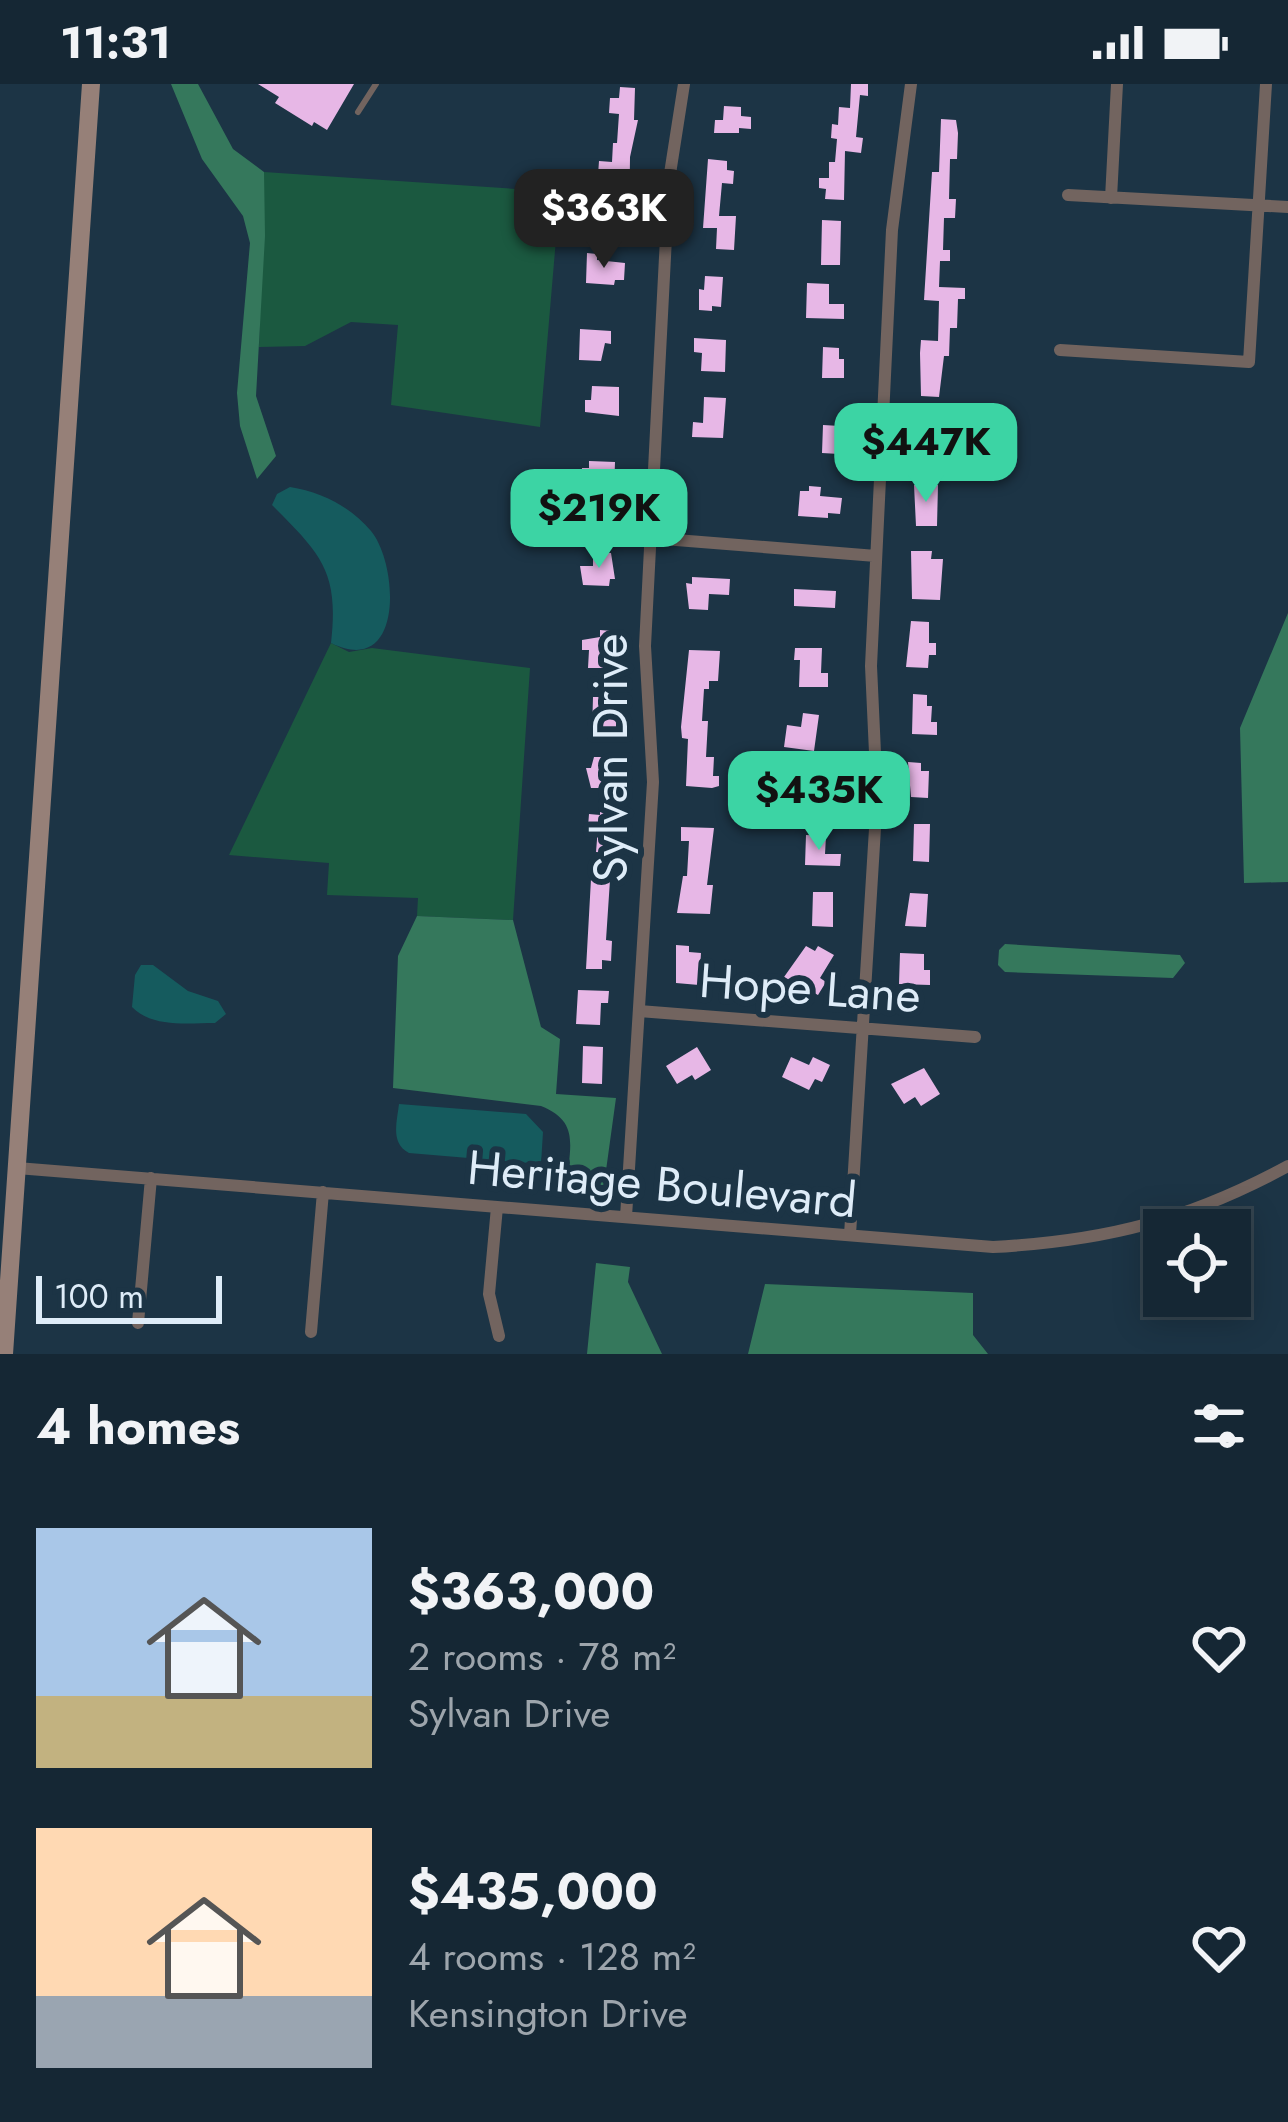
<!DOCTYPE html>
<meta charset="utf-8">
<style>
:root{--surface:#152734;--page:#1e2f3c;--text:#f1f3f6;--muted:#9da5ac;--line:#34444f;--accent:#3cd4a4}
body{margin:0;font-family:Jost,sans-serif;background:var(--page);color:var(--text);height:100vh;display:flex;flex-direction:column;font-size:45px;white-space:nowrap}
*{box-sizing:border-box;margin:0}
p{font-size:39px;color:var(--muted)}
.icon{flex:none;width:66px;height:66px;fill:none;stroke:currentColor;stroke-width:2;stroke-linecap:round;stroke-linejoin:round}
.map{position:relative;height:1270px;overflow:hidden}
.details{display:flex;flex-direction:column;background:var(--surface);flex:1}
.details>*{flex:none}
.controls{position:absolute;left:1143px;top:1125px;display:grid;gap:24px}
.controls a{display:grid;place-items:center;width:108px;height:108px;border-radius:0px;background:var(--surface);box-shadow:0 6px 30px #0003,0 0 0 3px var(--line);font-size:60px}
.scale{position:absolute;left:36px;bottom:30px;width:186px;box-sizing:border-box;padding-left:12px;border:6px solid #deecf8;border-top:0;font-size:33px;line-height:42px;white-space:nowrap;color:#deecf8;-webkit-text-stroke:9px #1c3445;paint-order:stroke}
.price{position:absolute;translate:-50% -102px;padding:0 27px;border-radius:24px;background:var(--accent);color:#111;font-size:39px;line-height:78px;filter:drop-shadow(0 3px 6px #0008)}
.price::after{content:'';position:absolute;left:50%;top:72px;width:36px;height:27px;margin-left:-18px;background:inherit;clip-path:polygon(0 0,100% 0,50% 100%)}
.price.on{background:#222;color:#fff}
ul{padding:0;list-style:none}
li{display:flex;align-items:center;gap:36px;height:300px;padding:0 36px}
li span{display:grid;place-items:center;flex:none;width:336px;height:240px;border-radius:0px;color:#555}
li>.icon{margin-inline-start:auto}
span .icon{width:144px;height:144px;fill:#fffc;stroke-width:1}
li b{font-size:51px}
h2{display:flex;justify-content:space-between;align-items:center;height:144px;padding:0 36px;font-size:51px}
.status{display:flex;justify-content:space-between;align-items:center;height:84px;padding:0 60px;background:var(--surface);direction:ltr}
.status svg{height:33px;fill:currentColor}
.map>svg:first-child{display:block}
</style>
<div class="status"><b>11:31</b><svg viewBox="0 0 49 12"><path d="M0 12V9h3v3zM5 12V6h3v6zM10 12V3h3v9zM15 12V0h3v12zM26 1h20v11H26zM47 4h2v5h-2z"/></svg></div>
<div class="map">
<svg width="1288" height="1270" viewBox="0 0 1288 1270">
<rect width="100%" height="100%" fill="#1c3445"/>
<!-- green -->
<path fill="#1b5940" d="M264,88L560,108L540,343L391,321L398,241L351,238L305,262L259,263Z
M331,559L349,568L372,564L530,584L513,836L417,832L418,814L327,811L329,779L229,771Z"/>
<!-- forest -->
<path fill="#35785c" d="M171,0H198L233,65L264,88L265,152L256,312L276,372L257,395L240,342L237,309L250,159L243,132L202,75Z
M1288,529V798L1244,799L1240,644Z
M417,832L513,836L541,943L560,955L556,1010L616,1014L604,1101H567C569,1063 581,1038 541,1022L393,1004L398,872Z
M1005,860L1180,871L1185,879L1173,894L1005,888L998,881L999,866Z
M596,1179L630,1183L628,1198L662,1270H587Z
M765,1200L973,1209V1251L988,1270H748Z"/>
<!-- water -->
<path fill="#155b5e" d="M290,403C321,408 350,422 371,447C399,481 404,595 331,559C339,488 322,471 272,421L277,410Z
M141,881H153L188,907L218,917L226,930L215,939C187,939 153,944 132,923L135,891Z
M399,1020L526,1030L543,1048L541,1080L409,1069C390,1059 397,1038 399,1020Z"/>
<!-- building -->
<path fill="#e7b7e6" d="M258,0H354L327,46L314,38L312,42L275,19L279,13Z
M851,0H868V12L860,11L856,53L863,54L861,69L845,67L844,116L825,115L826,105L819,104V94H829V78H835L837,55L831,54L832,40L838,41L839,23L850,24Z
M620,3L635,4L634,36H638L630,73L629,156L607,155L609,92L598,91L599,77L612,78L613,59H617L619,30L609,29L610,14H619Z
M724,22L741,23V32L751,33V45L739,44V49H714L715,36H723Z
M941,35L956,36L958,49L957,75H950L949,115H956L955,134H944L943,166H950V177H940L939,203L965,204V215H958L957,244H950L949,272H944L939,313L921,312L920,269L921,256L938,257L939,217L924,216L932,88H939Z
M708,75L727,77V86L734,87L733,100L722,99L719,132H736L734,166L716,165L717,144H703Z
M822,136L841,137L840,181H821Z
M587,169L597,170V176L625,179L624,196H615L614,201L586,199Z
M705,192L723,193L721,223L712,222V227L699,226V205L704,206Z
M807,199L829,200V220H844V235L806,234Z
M580,245L611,247V260L605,259L601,277L579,276Z
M694,254L726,256L725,288L701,287L702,269L694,268Z
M823,263L839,264V275H844V294H822Z
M592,302L619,303V332L585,328V316H591Z
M704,313L726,314L723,354L692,353L693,338L703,339Z
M921,335L939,336V348H944L943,358H938L934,370L918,369Z
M823,341L840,342L839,370L822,369Z
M589,377L615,378L614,409L581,407L582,384H589Z
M914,401H938L937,442H916Z
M809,402L821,403L820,412L842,414L840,430L828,429V434L798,432L800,407H809Z
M911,467H932L931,475H943L940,516L912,515Z
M593,468L611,469L615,495H610L609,502L583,501L580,482H593Z
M692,493L730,495L729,511L709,510L708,526L689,525L686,499L692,500Z
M794,505L836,507L835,524L794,522Z
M911,537L929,538V559H936V571H929L928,584L906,583Z
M600,546L612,547L607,584H588L589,566H582V556L600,553Z
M795,564H822L821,589H828V603H799L800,576H794Z
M689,566L720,567L718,597H709V605H704L702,637H708L706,673H714L713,692H719V702L712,704L686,702L688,655L682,654L681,643Z
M913,610L927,611V622H932L931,638H937V651L912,650Z
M593,613H616V648H592Z
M803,629L819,631L814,667L784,663L787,641L801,643Z
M594,673H612L614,691H621V704H591L586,684H591Z
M908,678L921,679V687H929L928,714L911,713Z
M805,686L824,687L822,725L798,723Z
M600,726H616L614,769L596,768L598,743H588L589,730L600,731Z
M914,740H930L929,778L913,777Z
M681,743L714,744L707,801H713L710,830L677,829L683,792H687L689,757H681Z
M806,751L826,752L825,770H841L840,782L805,781Z
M591,795L610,796L606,856L612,857L611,877L602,876V885H586Z
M813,808H833V843L812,842Z
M910,809L928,810L926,843L905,842Z
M676,861L689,862V868L701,869L699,901L676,899Z
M806,862L815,867L818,862L834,871L820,894L826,898L818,911L784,893Z
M900,869L924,870V886H930V901L899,900Z
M578,906L609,907L608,919H601L600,941L576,940Z
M583,962L603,963L602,1000L582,999Z
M697,963L711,986L695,996L692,991L677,1000L666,982Z
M791,973L809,981L813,973L830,981L822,998L815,995L809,1006L782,993Z
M924,984L940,1010L921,1022L915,1013L904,1020L891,1000Z"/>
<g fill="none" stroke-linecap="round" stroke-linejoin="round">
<!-- lane -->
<path stroke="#72645f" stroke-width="6" d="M358,28L376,0"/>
<!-- street -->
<path stroke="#72645f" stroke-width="12" d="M1068,111L1288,123
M1111,114L1117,0
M1060,266L1249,278L1266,0
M651,454L876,472
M639,927L975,953
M17,1084L993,1163C1106,1157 1188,1136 1288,1082
M497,1123L489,1210L499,1252
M626,1133L653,698L645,562L657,327L669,96L684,0
M850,1151L877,712L871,582L892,146L911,0
M138,1239L151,1094
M311,1248L323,1108"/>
<!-- secondary -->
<path stroke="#968078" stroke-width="18" d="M4,1270L91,0"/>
</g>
<g text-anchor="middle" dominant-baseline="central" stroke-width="12" stroke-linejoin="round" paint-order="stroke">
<!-- street labels -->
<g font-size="48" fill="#deecf8" stroke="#1c3445">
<text transform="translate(610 674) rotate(-90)">Sylvan Drive</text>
<text transform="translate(810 904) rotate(4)">Hope Lane</text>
<text transform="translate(662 1100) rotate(5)">Heritage Boulevard</text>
</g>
</g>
</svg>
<div class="controls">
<a><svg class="icon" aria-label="locate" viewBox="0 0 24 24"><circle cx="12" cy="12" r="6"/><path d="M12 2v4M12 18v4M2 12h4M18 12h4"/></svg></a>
</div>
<div class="scale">100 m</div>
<b class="price on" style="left:604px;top:187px">$363K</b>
<b class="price" style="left:926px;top:421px">$447K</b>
<b class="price" style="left:599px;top:487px">$219K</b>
<b class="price" style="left:819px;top:769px">$435K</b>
</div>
<section class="details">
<h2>4 homes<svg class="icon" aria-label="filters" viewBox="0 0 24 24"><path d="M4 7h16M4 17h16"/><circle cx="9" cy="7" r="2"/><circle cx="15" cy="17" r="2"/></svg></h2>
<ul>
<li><span style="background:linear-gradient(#a9c7e8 70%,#c2b280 0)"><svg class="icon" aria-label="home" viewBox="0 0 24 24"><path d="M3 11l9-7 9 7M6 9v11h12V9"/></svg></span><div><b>$363,000</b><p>2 rooms · 78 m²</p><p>Sylvan Drive</p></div><svg class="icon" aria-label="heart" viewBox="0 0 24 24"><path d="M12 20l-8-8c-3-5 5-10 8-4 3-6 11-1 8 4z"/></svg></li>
<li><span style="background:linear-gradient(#ffd9b3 70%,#9aa5b1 0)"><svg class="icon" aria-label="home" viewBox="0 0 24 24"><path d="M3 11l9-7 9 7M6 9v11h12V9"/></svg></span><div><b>$435,000</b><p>4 rooms · 128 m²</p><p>Kensington Drive</p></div><svg class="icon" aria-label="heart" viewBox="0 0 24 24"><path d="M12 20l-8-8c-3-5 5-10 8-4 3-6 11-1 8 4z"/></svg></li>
</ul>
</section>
